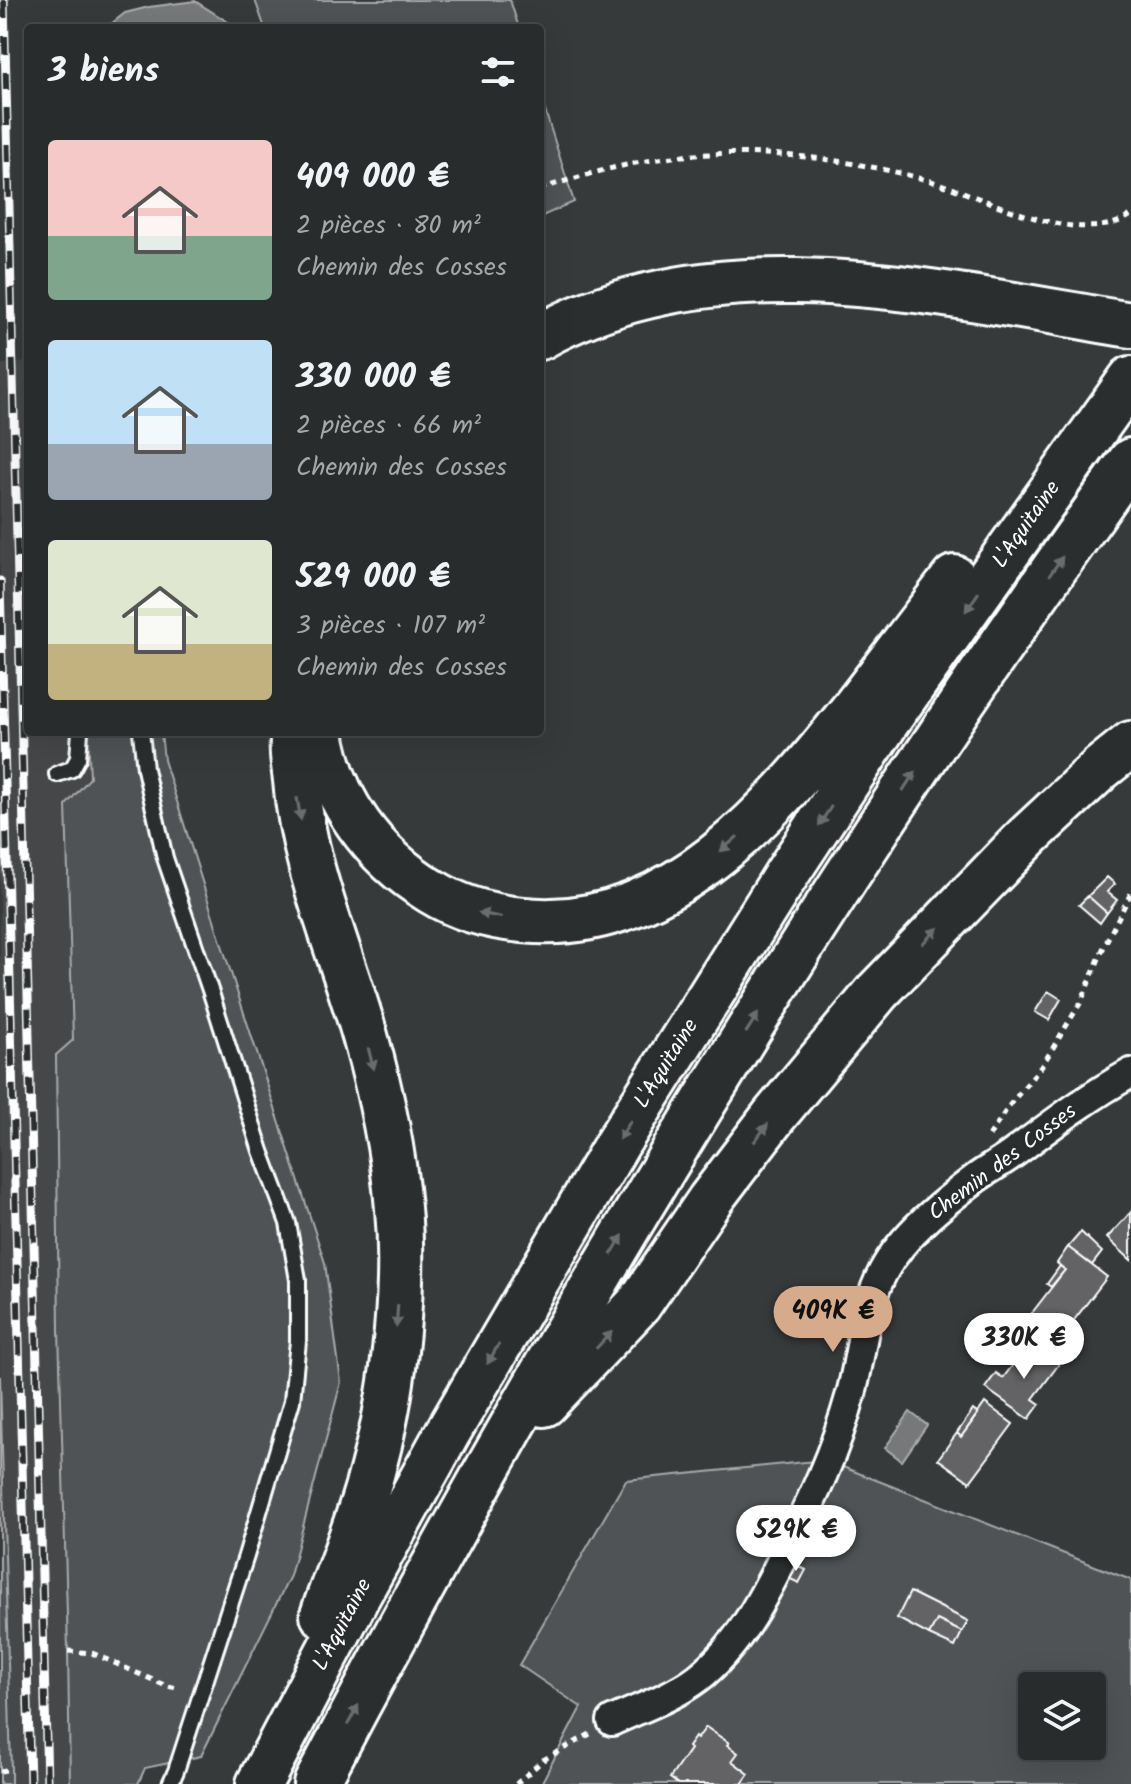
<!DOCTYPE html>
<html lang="fr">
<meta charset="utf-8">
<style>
:root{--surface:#292c2c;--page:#313434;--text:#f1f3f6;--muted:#a5a7a9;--line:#454848;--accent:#d6ab8b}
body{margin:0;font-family:Kalam,sans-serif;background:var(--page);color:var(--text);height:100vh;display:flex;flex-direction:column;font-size:30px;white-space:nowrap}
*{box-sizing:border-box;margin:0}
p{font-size:26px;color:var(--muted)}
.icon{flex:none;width:44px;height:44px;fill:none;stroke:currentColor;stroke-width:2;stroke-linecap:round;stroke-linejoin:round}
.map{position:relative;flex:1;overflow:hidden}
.details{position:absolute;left:24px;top:24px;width:520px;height:712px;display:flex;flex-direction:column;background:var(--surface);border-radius:8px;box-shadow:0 8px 32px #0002,0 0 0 2px var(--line)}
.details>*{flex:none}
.tools{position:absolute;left:1018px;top:1672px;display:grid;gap:16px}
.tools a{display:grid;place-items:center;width:88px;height:88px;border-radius:8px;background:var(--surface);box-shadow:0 8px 32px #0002,0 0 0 2px var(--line);font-size:40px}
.price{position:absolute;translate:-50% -68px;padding:0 18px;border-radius:28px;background:#fff;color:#222;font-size:26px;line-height:52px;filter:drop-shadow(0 2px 4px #0008)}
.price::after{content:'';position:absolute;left:50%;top:48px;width:24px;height:18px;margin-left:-12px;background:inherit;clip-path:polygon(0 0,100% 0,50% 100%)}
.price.selected{background:var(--accent);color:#111}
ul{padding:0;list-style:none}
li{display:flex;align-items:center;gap:24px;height:200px;padding:0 24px}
li span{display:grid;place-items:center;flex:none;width:224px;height:160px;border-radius:8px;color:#555}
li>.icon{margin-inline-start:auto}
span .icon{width:96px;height:96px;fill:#fffc;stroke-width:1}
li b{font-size:34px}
h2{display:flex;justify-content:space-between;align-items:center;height:96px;padding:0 24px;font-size:34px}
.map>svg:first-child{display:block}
</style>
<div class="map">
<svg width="1131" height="1784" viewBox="0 0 1131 1784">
<rect width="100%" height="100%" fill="#373a3b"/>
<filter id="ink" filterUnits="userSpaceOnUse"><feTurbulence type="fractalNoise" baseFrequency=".0125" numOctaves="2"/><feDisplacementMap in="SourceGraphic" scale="16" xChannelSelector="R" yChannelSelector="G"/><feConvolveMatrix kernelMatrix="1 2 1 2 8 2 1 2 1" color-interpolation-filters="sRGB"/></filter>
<g filter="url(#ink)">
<!-- built -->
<path fill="#444748" d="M28,362V732H88L90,778L66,805L73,1041L68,1651L70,1784H11L0,1376V364Z"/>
<!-- green -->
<path fill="#505354" stroke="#a8a9aa" stroke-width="2" fill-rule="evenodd" d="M255,0H510L519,28H265Z
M540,95L574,202L540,217Z
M88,732H161L164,760L221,942L325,1263L341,1382L290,1576L201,1756L145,1768L138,1784H70L68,1651L59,1330L56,1055L73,1040L66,805L90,778Z
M0,1376L11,1769V1784H0Z
M825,1460L1131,1580V1784H541L581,1707L519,1665L626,1480ZM1032,1686H1092V1746H1032Z"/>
<!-- water -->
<path fill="#767879" stroke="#adaeaf" stroke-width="2" d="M195,1L231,24L232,28H106L125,13L149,7Z
M910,1412L927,1425L902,1461L885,1448Z"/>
<!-- building -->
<path fill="#636465" stroke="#fff" stroke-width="2" d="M1107,877L1115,884L1107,892L1117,900L1107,913L1088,896Z
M1088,896L1107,913L1100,923L1079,905Z
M1048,991L1061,999L1049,1020L1035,1012Z
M1131,1212V1260L1107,1238Z
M1081,1232L1102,1252L1092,1265L1068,1247Z
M1068,1247L1107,1277L1058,1341L1028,1318L1065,1270L1057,1263Z
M1060,1266L1065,1270L1051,1287L1047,1284Z
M1029,1343L1059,1364L1033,1399L1040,1404L1029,1419L985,1388L996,1373L1003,1378Z
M985,1403L1013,1424L970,1482L938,1459L957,1433L961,1437Z
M973,1410L978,1414L961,1437L957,1433Z
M792,1563L806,1570L799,1583L786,1577Z
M910,1592L968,1621L962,1632L937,1620L929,1635L897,1618Z
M937,1620L962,1632L955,1647L929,1635Z
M706,1727L729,1743L727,1745L738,1753L732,1761L749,1774L742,1784H678L670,1778L690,1749L688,1747L695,1737L697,1739Z"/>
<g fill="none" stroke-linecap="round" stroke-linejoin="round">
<!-- service casing -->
<g stroke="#fff" stroke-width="20">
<path id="service" d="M141,732L145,769L165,858L211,993L261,1151L288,1223L298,1280V1341L292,1401L246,1556L176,1771L170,1784
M57,774L72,769L78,758L80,732"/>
</g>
<!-- minor casing -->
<g stroke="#fff" stroke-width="34">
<path id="minor" d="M612,1721C640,1708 673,1697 698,1678C738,1647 762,1600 784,1556C811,1503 835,1452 851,1394C862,1354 863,1309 883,1272C903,1234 942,1204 976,1178C987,1170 1000,1163 1011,1155C1050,1126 1088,1097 1131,1073"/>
</g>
<!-- motorway casing -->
<g stroke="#fff" stroke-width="50">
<path id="motorway" d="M540,337C717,238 942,294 1131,325
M294,732C291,748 294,764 296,780C303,869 341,951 365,1036C381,1093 393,1150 398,1208C405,1285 395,1386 375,1460C362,1513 341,1564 323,1615
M321,732C331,799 374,857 431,891C460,909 490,917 523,920C671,936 780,803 862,698C893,658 923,618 954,578
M544,1404L639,1304L710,1200L774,1116L878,991L1028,836L1101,768L1131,744
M259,1784L358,1595L448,1432L617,1144L786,875L888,720L1131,379
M316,1784C558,1324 827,882 1131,461"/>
</g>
<!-- path -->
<path stroke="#fff" stroke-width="5" stroke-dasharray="6 6" stroke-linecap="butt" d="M540,189C586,174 633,161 682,156C766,148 853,159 934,182C988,198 1080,250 1131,215
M989,1136L1009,1106L1043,1064L1081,1002L1105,944L1131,893
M68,1651L92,1653L164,1685L180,1689
M0,1771L11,1769
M516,1784L543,1760L590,1734"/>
<!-- service -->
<use href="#service" stroke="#2a2d2e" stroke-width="14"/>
<!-- minor -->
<use href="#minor" stroke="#2a2d2e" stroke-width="28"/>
<!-- motorway -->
<use href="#motorway" stroke="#2a2d2e" stroke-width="44"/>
<!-- rail casing -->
<g stroke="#fff" stroke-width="9">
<path id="rail" d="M4,0L47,1784
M0,581L30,1784"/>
</g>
<!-- rail -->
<use href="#rail" stroke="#2a2d2e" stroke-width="6" stroke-dasharray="18" stroke-linecap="butt"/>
</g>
<!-- one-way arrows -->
<defs><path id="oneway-solid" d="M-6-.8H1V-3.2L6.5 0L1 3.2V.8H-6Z" transform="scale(2)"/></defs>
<g fill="#6a6c6d">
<use href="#oneway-solid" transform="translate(1056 566) rotate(-55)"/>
<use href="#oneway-solid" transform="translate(972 602) rotate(125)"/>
<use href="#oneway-solid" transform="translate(909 781) rotate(-57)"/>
<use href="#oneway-solid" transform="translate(299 809) rotate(80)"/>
<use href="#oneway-solid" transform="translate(825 816) rotate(123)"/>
<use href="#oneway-solid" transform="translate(729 844) rotate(139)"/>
<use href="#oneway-solid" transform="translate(490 915) rotate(-168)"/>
<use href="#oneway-solid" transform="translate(930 936) rotate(-46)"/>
<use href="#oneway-solid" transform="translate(752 1023) rotate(-58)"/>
<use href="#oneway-solid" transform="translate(371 1059) rotate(76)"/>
<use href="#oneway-solid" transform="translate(625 1130) rotate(122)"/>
<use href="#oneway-solid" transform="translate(761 1133) rotate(-53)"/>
<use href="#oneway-solid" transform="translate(617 1245) rotate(-59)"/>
<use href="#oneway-solid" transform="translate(397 1316) rotate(94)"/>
<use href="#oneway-solid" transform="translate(604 1340) rotate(-47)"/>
<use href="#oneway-solid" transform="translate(493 1354) rotate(120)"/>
<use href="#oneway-solid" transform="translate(353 1715) rotate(-62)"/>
</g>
</g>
<g text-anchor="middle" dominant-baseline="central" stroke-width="6" stroke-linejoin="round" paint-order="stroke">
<!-- street labels -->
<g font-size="22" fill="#fff" stroke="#2a2d2e">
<text transform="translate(1027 525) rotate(-55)">L'Aquitaine</text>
<text transform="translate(667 1064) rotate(-58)">L'Aquitaine</text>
<text transform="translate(1003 1163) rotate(-37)">Chemin des Cosses</text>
<text transform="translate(343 1625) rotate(-62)">L'Aquitaine</text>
</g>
</g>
</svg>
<div class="tools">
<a><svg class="icon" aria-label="layers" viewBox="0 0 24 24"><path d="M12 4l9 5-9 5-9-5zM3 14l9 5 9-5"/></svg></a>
</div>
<b class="price selected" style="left:833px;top:1354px">409K €</b>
<b class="price" style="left:1024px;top:1381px">330K €</b>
<b class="price" style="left:796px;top:1573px">529K €</b>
<section class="details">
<h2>3 biens<svg class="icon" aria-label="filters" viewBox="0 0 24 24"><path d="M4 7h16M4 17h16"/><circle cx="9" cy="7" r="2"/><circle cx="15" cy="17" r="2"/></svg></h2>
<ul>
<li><span style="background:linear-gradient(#f6c9c9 60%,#7fa58c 0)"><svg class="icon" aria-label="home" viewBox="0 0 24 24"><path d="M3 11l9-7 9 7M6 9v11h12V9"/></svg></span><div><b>409 000 €</b><p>2 pièces · 80 m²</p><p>Chemin des Cosses</p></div></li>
<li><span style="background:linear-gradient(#bfe0f5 65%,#9aa5b1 0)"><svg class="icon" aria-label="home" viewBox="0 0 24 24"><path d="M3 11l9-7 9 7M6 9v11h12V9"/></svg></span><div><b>330 000 €</b><p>2 pièces · 66 m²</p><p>Chemin des Cosses</p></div></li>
<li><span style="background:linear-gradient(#dfe7d0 65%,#c2b280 0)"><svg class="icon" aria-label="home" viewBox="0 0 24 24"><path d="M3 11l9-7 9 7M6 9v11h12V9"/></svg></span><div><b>529 000 €</b><p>3 pièces · 107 m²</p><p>Chemin des Cosses</p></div></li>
</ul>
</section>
</div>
